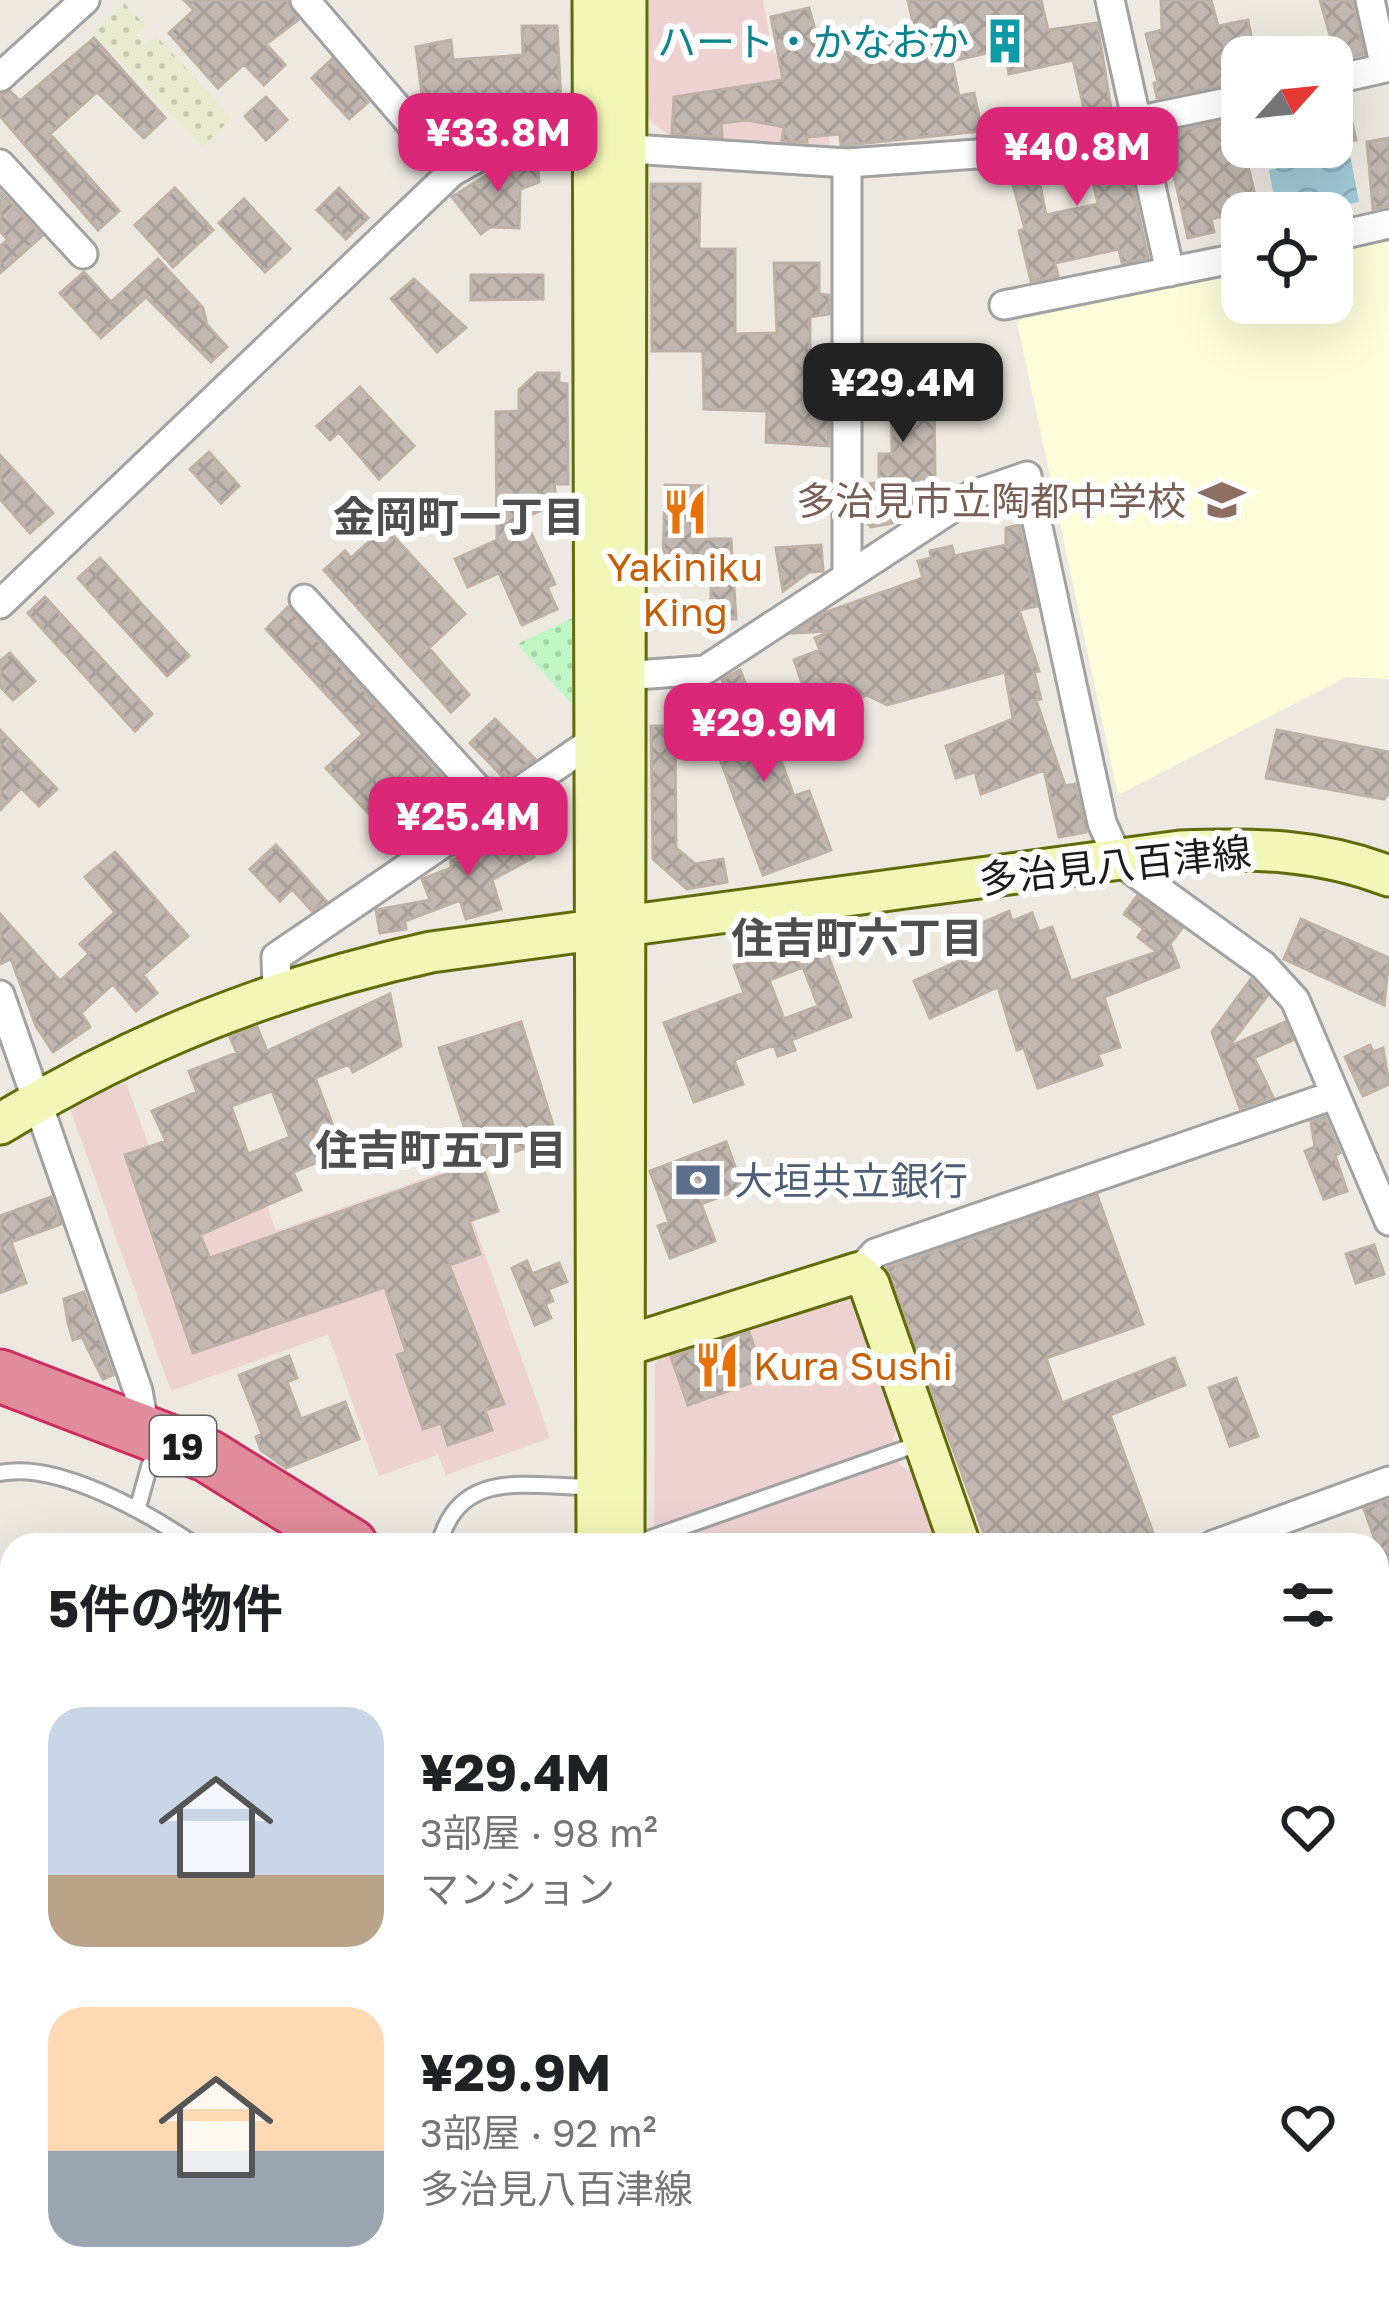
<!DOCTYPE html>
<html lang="ja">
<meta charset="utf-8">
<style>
:root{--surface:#fff;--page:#f6f6f6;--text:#202124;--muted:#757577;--accent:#db2777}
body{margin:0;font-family:"Golos Text","Noto Sans JP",sans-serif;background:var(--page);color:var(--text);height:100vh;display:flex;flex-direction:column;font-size:45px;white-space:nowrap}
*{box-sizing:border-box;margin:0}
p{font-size:39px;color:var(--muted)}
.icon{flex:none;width:66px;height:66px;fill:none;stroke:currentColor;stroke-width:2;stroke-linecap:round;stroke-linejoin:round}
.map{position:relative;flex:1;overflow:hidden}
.side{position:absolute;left:0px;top:1533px;width:1389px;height:768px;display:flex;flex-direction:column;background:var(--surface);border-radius:36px 36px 0 0;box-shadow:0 12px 48px #0002}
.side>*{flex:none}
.needle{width:78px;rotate:63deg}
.buttons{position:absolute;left:1221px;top:36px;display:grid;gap:24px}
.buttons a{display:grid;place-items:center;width:132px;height:132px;border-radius:24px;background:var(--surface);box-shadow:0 12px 48px #0002;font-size:60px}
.price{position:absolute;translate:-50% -102px;padding:0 27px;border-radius:24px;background:var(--accent);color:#fff;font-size:39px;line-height:78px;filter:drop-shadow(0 3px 6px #0008)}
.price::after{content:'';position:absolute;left:50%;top:72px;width:36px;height:27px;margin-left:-18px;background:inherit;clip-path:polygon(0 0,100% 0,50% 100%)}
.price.selected{background:#222;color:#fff}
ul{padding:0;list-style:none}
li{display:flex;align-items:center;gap:36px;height:300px;padding:0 48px}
li span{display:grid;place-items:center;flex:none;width:336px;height:240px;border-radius:36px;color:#555}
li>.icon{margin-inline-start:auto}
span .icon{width:144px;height:144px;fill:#fffc;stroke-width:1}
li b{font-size:51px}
h2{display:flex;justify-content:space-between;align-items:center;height:144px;padding:0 48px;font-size:51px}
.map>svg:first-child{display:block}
</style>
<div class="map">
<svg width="1389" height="2301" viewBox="0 0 1389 2301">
<defs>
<pattern id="farmland-dots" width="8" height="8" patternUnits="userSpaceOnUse" patternTransform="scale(3)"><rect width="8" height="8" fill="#e8ebcd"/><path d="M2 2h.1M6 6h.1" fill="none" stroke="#c6c9af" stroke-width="1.8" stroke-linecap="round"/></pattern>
<pattern id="park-dots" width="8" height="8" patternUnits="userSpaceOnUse" patternTransform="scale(3)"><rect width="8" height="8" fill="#bff6c4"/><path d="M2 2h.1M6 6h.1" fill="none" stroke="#a4d2a8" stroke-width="1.8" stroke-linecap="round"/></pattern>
<pattern id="water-waves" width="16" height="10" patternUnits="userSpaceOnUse" patternTransform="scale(3)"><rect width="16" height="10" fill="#a3ccd9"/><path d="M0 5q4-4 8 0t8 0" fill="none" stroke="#8cafba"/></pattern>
<pattern id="building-cross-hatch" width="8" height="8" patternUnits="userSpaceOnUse" patternTransform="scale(3)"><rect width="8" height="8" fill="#c1b8b1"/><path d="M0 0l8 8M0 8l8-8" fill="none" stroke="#a59e98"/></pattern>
</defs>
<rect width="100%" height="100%" fill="#ede9e1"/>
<!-- commercial -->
<path fill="#edd2d1" d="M648,0H763L773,54L818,47L830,145L671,137L647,118Z
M126,1083L149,1146L235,1115L276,1231L454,1168L550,1438L446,1475L438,1455L379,1476L328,1335L171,1391L68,1103Z
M841,1292L856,1300L899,1423L893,1439L900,1465L916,1474L940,1545H654L655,1364L664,1350Z
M642,2289H1028L983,2301H634V2291Z"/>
<!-- education -->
<path fill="#fdfdda" d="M1389,235V679L1346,677L1118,795L1017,322L1042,307L1242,266V303H1332V247Z"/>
<!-- farmland -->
<path fill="url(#farmland-dots)" d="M124,3L146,26L136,36L145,45L156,36L232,118L202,147L93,32Z"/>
<!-- park -->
<path fill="url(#park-dots)" d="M572,618V704L517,644Z"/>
<!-- water -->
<path fill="url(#water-waves)" d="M1350,155L1359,202L1277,213L1269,170Z"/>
<!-- building -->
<path fill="url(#building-cross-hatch)" stroke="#bdb0a5" stroke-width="3" fill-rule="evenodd" d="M184,0H287L298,20L266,44L285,65L264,85L244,64L218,88L169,33L194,10Z
M908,0H1041L1048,30L1097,23L1111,108L1085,113L1073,60L1009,74L1004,49L952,61L959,96L974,93L982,131L847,145H841L840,134L807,137V142L782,141L784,127L748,120L721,123L722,137L672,134L674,97L783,80L771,17L809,8L820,48L914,28Z
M1161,0H1211L1218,26L1248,20L1252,41L1224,47L1232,83L1157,98L1154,83L1158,82L1146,34L1162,30Z
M1320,0H1352L1364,54L1337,60Z
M522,26H557L562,121L458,130V138L448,139L424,111L416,47L451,40L453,60L523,55Z
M94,38L165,118L144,138L97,92L50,134L119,211L98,230L0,116V95L10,91L20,101Z
M332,59L368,102L349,119L312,78Z
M1346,95L1356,140L1332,145V98Z
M266,97L287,120L266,140L245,116Z
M1237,118L1242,147H1280L1281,155L1247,162L1258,207L1211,219L1214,232L1188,238L1173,171L1166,172L1158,135Z
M1389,138V206L1373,209L1367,142Z
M1123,142L1148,258L1122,263L1119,249L1055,263L1058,276L1031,281L1019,231L1025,229L1008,166ZM1089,164L1098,204L1046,215L1038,174Z
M512,159L537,161L539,182L520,189L519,228L490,227L481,234L452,197Z
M651,184H700L699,249H735V334L777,333L774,263H819V294L829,295V314L810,317V356L829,357V446L766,442L767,411L704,409L703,351H652Z
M175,188L213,230L173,267L135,225Z
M339,188L368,218L346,239L317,210Z
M0,191L42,236L0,273V246L8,240L0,231Z
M244,199L290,249L265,272L219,223Z
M158,259L203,308L207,325L227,347L211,362L146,297L101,338L60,293L84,272L111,302Z
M471,275H543V299L471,300Z
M414,279L466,328L437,352L391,299Z
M877,358H918V390L934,391L935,479H918L924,505L890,513L892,523L871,527L865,521V485L879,482V454H892L891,376H877Z
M960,358H1000L1001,386H959Z
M537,373H559V383L567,384L568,484H554L557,503L524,518L555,584L547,587L557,609L522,625L499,573L468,587L455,559L497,540L496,412L519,411V390Z
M360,387L414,446L379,479L339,432L330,440L317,426Z
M209,452L239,486L221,503L190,469Z
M0,455L53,513L30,533L0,499Z
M665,485L707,486L706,539H731L736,619H711V567L663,565Z
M1019,525L1037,606L1019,610L1039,671L1034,672L1041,699L1036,700L1065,786L1075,784L1086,832L1059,837L1044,770L981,794L975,772L956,778L946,746L1013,719L1005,672L887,705L867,695L814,717L794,660L820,650L815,638L832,631L794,633L826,612L923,578L918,561L931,558L930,551L952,546L954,556L1006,545V528Z
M385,527L465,614L429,648L469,695L451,712L324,570L345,551L351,558Z
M821,545L823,571L809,572L783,591L776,548Z
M100,558L189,656L167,676L78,578Z
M45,597L152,714L135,731L28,613Z
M288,607L463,800L447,815L442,808L400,847L326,768L363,734L266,629Z
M10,653L35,681L13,700L0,686V661Z
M740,670L754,704L759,702L794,796L809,791L831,850L763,875L706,721L735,711L722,680Z
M495,719L535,759L505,779L470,743Z
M651,726H675L676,848L695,864L723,859L727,882L687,889L653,859Z
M0,730L57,789L39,806L21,788L0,810Z
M1277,730L1389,752V793L1384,799L1266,778Z
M526,817L541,842L529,849L534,857L492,880L501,909L466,919L460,900L405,921L406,929L380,933L376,910L430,900L422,879L451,868V860L502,844L496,834Z
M276,845L305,877L326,901L312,911L292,889L280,901L250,869Z
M115,852L188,936L143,975L157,993L136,1011L113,984L81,1013L90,1027L53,1052L36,1026L11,959L0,964V914L60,981L89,954L80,944L115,912L85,877Z
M1137,896L1182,928L1170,944L1179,967L1104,997L1120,1047L1098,1054L1102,1065L1038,1088L1024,1048L1017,1050L998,987L930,1018L914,981L965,958L955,935L1009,911L1012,921L1032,913L1039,932L1052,927L1071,981L1157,952L1138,937L1144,929L1124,914Z
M1301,919L1389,958L1384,1005L1284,959Z
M820,934L851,1017L791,1040L795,1050L778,1056L774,1045L734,1060L743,1084L694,1102L664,1023L744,993L734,966ZM803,967L818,1006L784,1019L769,980Z
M1251,979L1267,996L1228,1047L1285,1022L1293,1040L1254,1058L1273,1097L1240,1108L1212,1032Z
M390,994L401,1046L353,1072L349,1064L315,1078L333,1126L313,1134L323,1160L293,1172L301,1190L200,1235L210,1258L481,1162L498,1211L469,1221L480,1254L449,1265L504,1404L485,1410L492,1430L448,1445L441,1423L423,1429L397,1355L406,1352L385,1287L193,1353L125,1155L166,1141L152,1111L197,1092L189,1071L237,1053L230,1037L257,1027L267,1051ZM272,1091L290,1137L248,1154L231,1106Z
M521,1022L557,1138L476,1164L439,1048Z
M1370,1045L1373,1052L1383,1048L1389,1084L1363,1096L1345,1057Z
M1325,1117L1340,1153L1335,1155L1347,1191L1324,1199L1305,1151L1315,1147L1311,1122Z
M726,1142L743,1188L701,1204L715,1241L670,1258L658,1226L669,1222L650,1171Z
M1097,1195L1143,1324L1046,1358L1062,1403L1174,1358L1185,1385L1110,1415L1153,1533L1143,1536L1146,1545H988L887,1268Z
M51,1197L61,1224L11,1242L26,1283L0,1293V1216Z
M1374,1245L1384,1274L1356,1283L1346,1254Z
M527,1261L532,1274L559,1263L567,1282L548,1289L553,1301L545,1304L551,1318L535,1325L512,1268Z
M84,1292L113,1375L103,1379L82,1337L73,1340L68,1323L64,1299Z
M749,1332L765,1378L688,1405L671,1357Z
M289,1356L297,1378L287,1382L301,1419L345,1402L359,1439L286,1468L261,1450L256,1437L262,1434L239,1375Z
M1236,1378L1258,1436L1230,1446L1209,1388Z
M1389,1500V1571H1386L1364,1509Z"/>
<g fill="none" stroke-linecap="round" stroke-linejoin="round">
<!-- lane casing -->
<g stroke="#a2a2a2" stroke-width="20">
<path id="lane" d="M0,1473C58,1461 148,1513 195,1545
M138,1507L150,1464
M439,1545C459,1467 527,1487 591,1487
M631,1545L921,1443"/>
</g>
<!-- street casing -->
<g stroke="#a2a2a2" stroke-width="33">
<path id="street" d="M305,0L452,172
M1110,0L1170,272
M0,77L85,0
M1332,80L1385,68L1370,0
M0,164L83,254
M1332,237L1389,224
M1004,305L1242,257
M847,576V163
M304,599L495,808
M0,604L452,172L508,141L847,163L977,154L1242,99
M622,676L705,670L972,495L1027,476L1102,823L1119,861L1263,965L1295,1000L1389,1221
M277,992L276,957L593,741
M0,995L138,1391L145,1430
M857,1273L875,1253L1334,1095
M1213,1545L1389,1481
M1377,1685L1389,1669
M1377,1745L1389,1754
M1377,1918L1389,1916
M0,2197L12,2231
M1377,2240L1389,2227
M32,2289L36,2301
M253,2301L287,2289
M1010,2301L1057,2289
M1206,2301V2289"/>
</g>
<!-- secondary casing -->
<g stroke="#606b0a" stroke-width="45">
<path id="secondary" d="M593,0L597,1545
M0,1124C136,1041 276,986 431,952L1180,851C1255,848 1319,849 1389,876
M625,1346L857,1273L869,1284L960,1545
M624,1545L626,0
M1377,2189L1389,2176
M1327,2301L1331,2289"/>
</g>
<!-- highway casing -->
<g stroke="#cd2c62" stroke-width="57">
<path id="highway" d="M0,1376L208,1456L351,1545
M612,2301V2289"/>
</g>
<!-- lane -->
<use href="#lane" stroke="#fff" stroke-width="14"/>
<!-- street -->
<use href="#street" stroke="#fff" stroke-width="27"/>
<!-- secondary -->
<use href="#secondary" stroke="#f2f6b6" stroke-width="39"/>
<!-- highway -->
<use href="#highway" stroke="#e18c9b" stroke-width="51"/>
</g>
<!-- icons -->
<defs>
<g id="building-bare" transform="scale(3.6)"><path d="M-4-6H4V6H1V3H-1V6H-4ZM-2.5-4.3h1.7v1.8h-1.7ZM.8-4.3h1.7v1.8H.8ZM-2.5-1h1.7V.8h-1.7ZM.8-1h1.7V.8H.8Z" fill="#0f9aa8" stroke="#fff" stroke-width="2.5" paint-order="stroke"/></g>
<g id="school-bare" transform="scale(3.6)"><path d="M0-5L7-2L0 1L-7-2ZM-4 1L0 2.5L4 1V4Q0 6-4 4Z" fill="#8d6e63" stroke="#fff" stroke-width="2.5" paint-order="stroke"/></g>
<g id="restaurant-bare" transform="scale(3.6)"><path d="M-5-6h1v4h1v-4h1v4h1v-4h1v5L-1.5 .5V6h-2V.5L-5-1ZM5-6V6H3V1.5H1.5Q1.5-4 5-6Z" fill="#e8710a" stroke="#fff" stroke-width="2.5" paint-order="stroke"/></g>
<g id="bank-bare" transform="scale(3.6)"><path d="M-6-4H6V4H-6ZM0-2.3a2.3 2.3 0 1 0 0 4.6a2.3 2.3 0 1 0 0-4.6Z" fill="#5c6f8a" stroke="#fff" stroke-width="2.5" paint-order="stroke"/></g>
</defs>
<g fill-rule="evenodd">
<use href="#building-bare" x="1005" y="41"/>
<use href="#school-bare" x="1222" y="500"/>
<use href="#restaurant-bare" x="685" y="512"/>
<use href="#bank-bare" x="698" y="1180"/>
<use href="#restaurant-bare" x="717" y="1365"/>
</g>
<g text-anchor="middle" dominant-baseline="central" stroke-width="12" stroke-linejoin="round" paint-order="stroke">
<!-- shield labels -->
<rect fill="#fff" stroke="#5f5f5f" stroke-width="3" x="150" y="1416" width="66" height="60" rx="9"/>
<g font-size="36" font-weight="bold" fill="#1b1b1b">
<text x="183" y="1446">19</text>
</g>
<!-- culture labels -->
<g font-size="39" fill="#0d838f" stroke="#fff" text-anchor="end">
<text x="969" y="41">ハート・かなおか</text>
</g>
<!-- education labels -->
<g font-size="39" fill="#785e54" stroke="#fff" text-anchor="end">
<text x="1186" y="500">多治見市立陶都中学校</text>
</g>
<!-- food labels -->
<g font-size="39" fill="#c56008" stroke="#fff">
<text x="685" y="566">Yakiniku<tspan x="685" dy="45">King</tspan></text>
<text x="753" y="1365" text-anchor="start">Kura Sushi</text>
</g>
<!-- street labels -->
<g font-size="39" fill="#1b1b1b" stroke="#fff">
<text transform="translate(1115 865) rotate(-6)">多治見八百津線</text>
</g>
<!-- service labels -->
<g font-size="39" fill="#4e5e75" stroke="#fff" text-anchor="start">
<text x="734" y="1180">大垣共立銀行</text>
</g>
<!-- neighbourhood labels -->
<g font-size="42" font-weight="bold" fill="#4e4e4e" stroke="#fff">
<text x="459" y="516">金岡町一丁目</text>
<text x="857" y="937">住吉町六丁目</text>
<text x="441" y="1149">住吉町五丁目</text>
</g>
</g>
</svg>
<div class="buttons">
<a><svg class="needle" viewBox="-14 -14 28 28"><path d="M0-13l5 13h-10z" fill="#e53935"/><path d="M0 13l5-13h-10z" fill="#757577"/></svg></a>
<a><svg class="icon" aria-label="locate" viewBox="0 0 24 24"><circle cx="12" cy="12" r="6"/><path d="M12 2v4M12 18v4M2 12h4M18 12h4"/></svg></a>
</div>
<b class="price" style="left:498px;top:195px">¥33.8M</b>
<b class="price" style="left:1077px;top:209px">¥40.8M</b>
<b class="price selected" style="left:903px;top:445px">¥29.4M</b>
<b class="price" style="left:764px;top:785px">¥29.9M</b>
<b class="price" style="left:468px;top:879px">¥25.4M</b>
<section class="side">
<h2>5件の物件<svg class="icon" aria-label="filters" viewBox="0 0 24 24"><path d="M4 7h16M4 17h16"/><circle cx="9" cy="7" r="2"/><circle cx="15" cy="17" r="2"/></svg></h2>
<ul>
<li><span style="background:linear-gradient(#c9d6e8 70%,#b9a48a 0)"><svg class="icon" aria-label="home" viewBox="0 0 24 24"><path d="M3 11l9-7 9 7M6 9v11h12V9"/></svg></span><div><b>¥29.4M</b><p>3部屋 · 98 m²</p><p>マンション</p></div><svg class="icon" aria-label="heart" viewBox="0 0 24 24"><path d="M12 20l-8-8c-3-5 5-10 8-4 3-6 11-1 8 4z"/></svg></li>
<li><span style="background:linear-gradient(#ffd9b3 60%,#9aa5b1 0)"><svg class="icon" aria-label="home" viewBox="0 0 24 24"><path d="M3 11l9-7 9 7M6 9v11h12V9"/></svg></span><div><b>¥29.9M</b><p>3部屋 · 92 m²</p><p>多治見八百津線</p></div><svg class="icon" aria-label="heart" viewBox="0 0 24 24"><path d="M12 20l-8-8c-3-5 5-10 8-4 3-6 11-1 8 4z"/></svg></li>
</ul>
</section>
</div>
